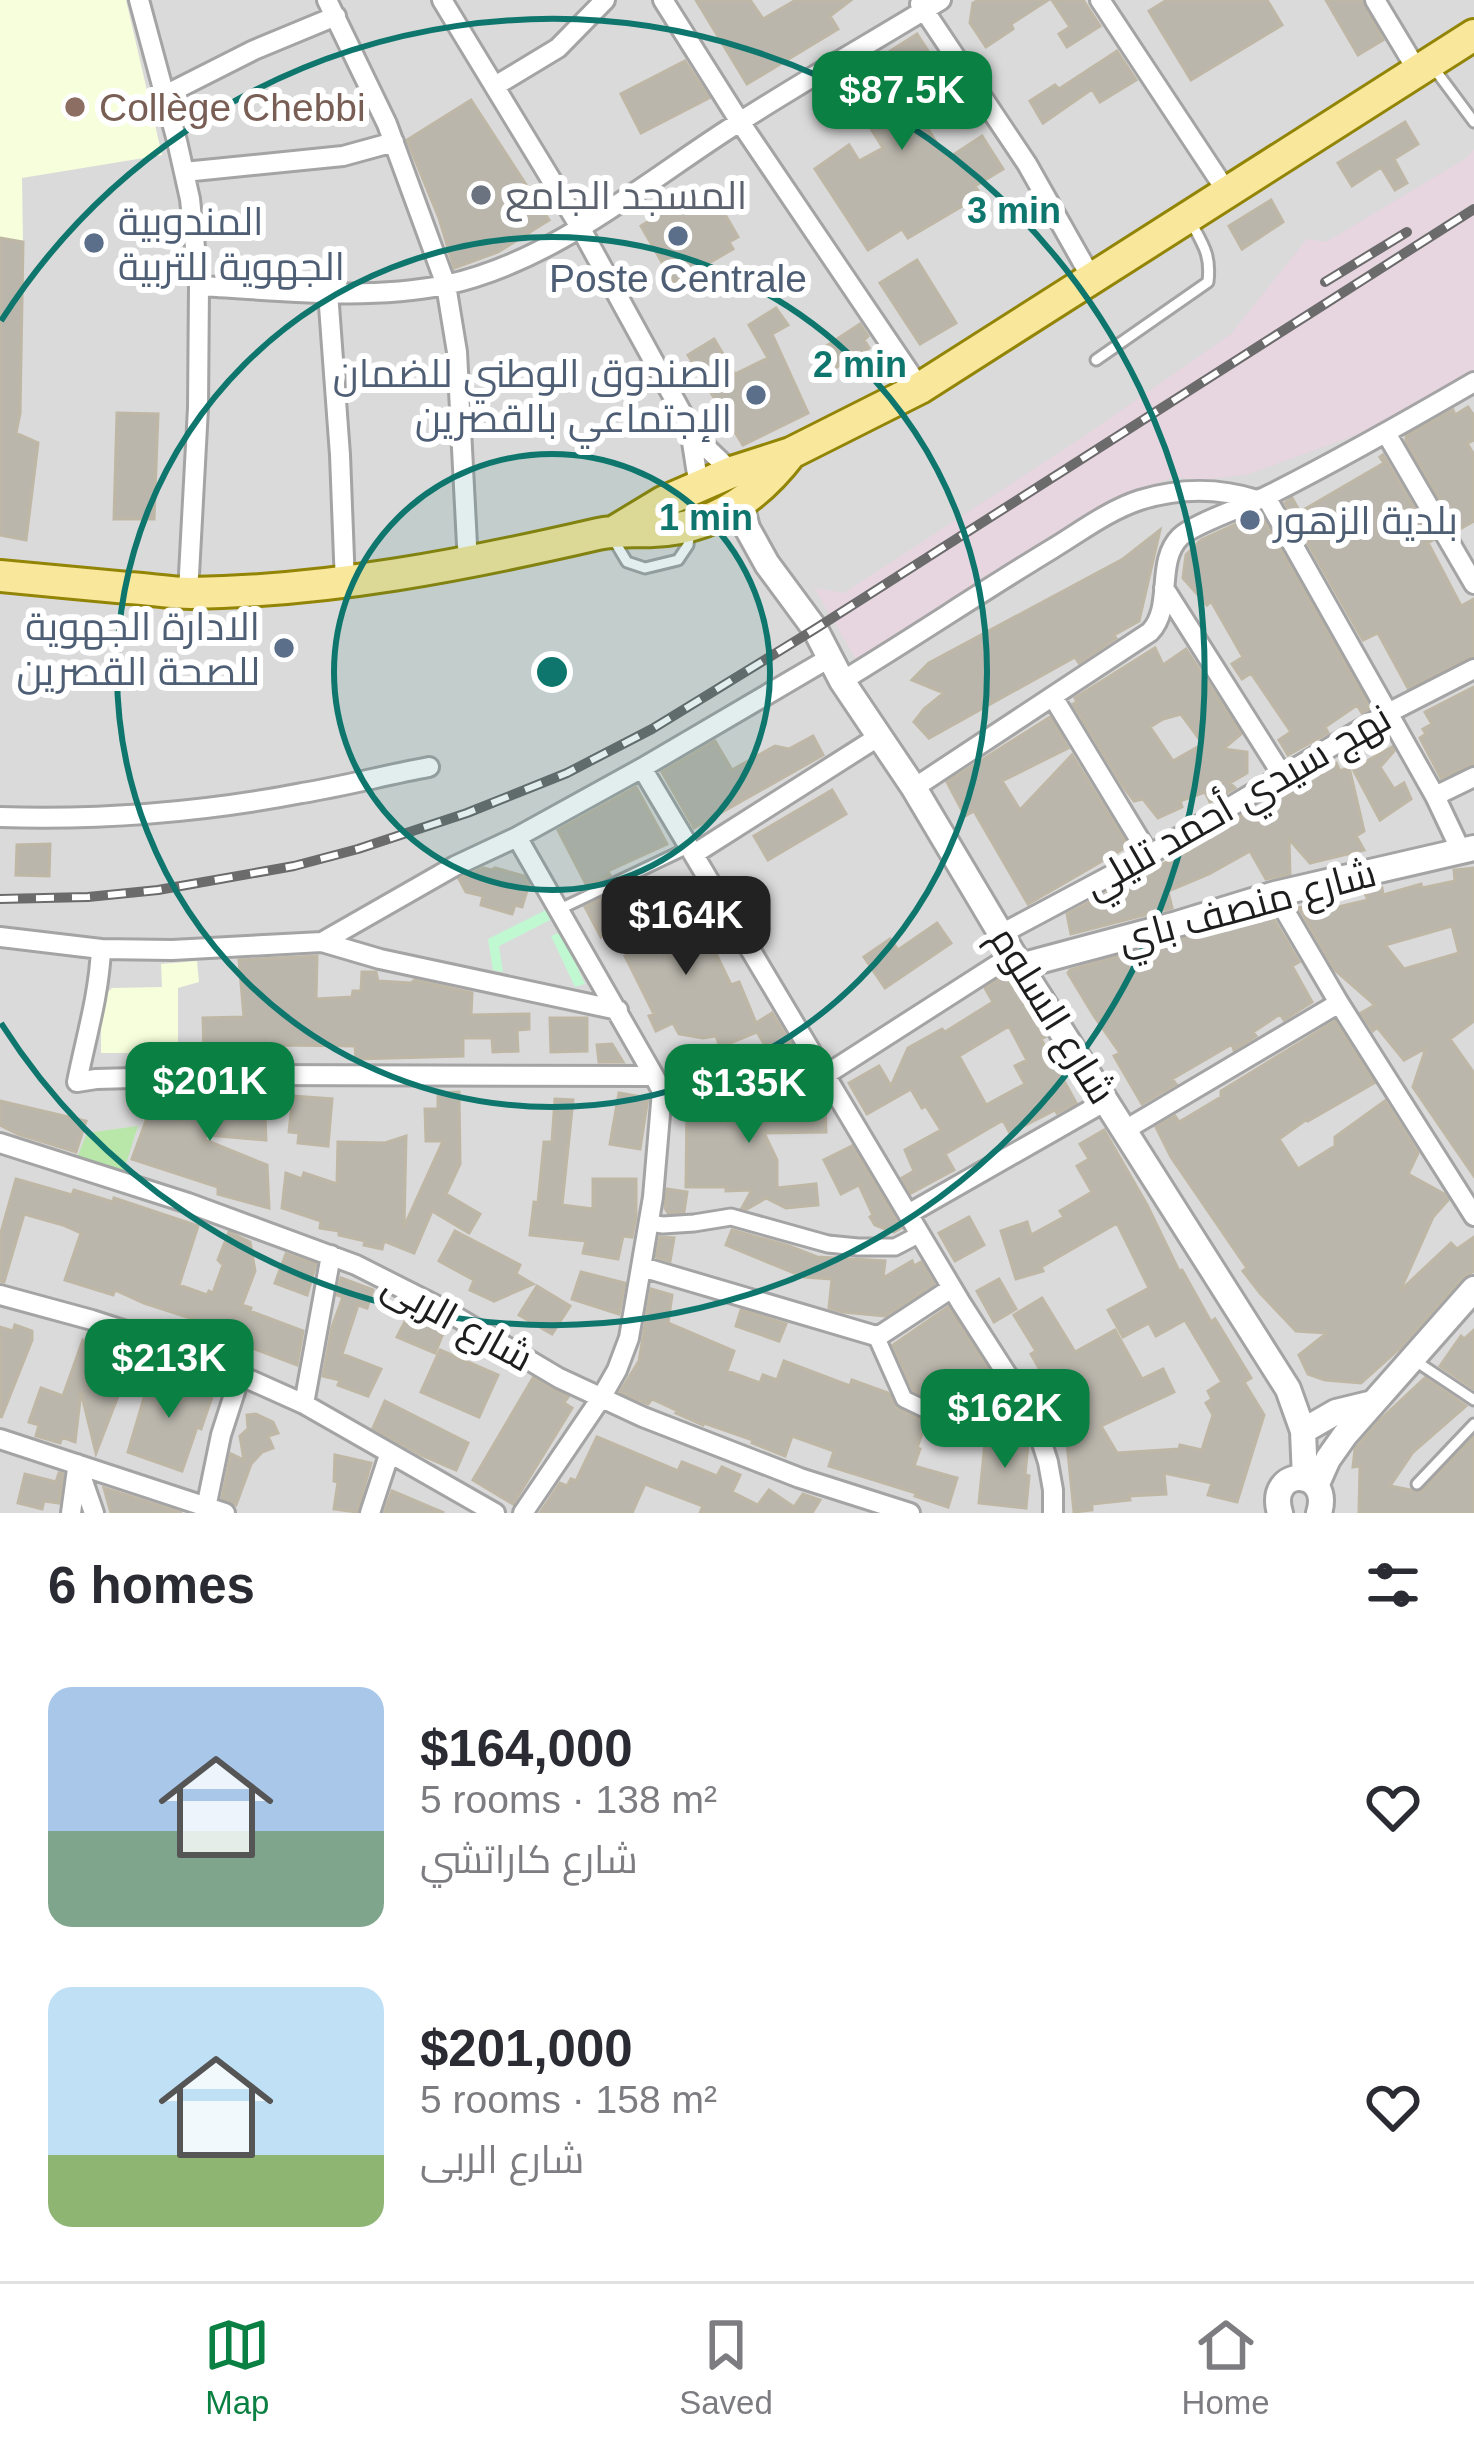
<!DOCTYPE html>
<meta charset="utf-8">
<style>
:root{--surface:#fff;--page:#f2f2f3;--text:#2b2b33;--muted:#7c7c81;--line:#e1e1e2;--accent:#0b8043}
body{margin:0;font-family:Arial,Cairo,sans-serif;background:var(--page);color:var(--text);height:100vh;display:flex;flex-direction:column;font-size:45px;white-space:nowrap}
*{box-sizing:border-box;margin:0}
p{font-size:39px;color:var(--muted)}
.icon{flex:none;width:66px;height:66px;fill:none;stroke:currentColor;stroke-width:2;stroke-linecap:round;stroke-linejoin:round}
.map{position:relative;height:1513px;overflow:hidden}
.panel{display:flex;flex-direction:column;background:var(--surface);flex:1}
.panel>*{flex:none}
.price{position:absolute;translate:-50% -102px;padding:0 27px;border-radius:24px;background:var(--accent);color:#fff;font-size:39px;line-height:78px;filter:drop-shadow(0 3px 6px #0008)}
.price::after{content:'';position:absolute;left:50%;top:72px;width:36px;height:27px;margin-left:-18px;background:inherit;clip-path:polygon(0 0,100% 0,50% 100%)}
.price.current{background:#222;color:#fff}
ul{padding:0;list-style:none}
li{display:flex;align-items:center;gap:36px;height:300px;padding:0 48px}
li span{display:grid;place-items:center;flex:none;width:336px;height:240px;border-radius:24px;color:#555}
li>.icon{margin-inline-start:auto}
span .icon{width:144px;height:144px;fill:#fffc;stroke-width:1}
li b{font-size:51px}
h2{display:flex;justify-content:space-between;align-items:center;height:144px;padding:0 48px;font-size:51px}
.tab-bar{display:flex;justify-content:space-around;align-items:center;height:168px;border-top:3px solid var(--line);background:var(--surface);font-size:33px;color:var(--muted)}
.tab-bar a{display:grid;justify-items:center;gap:6px}
.tab-bar .current{color:var(--accent)}
.map>svg:first-child{display:block}
</style>
<div class="map">
<svg width="1474" height="1513" viewBox="0 0 1474 1513">
<rect width="100%" height="100%" fill="#eeede3"/>
<!-- residential -->
<path fill="#dbdada" d="M0,0H1474V1513H0Z"/>
<!-- industrial -->
<path fill="#e7d5df" d="M1474,150V370L1367,431L1249,474L1205,480L1172,477L1125,497L870,659H856L814,588L844,593L1086,435L1231,334L1307,239L1326,242L1465,159Z"/>
<!-- education -->
<path fill="#f6fedb" d="M0,0H126L162,155L22,178L23,242L0,238Z
M197,961L199,982L178,988V1053H101V998L112,988L162,987L161,964Z"/>
<!-- grass -->
<path fill="#b9e7a9" d="M138,1126L124,1170L77,1158L87,1133Z"/>
<!-- park -->
<path fill="#c0f8d1" d="M550,908L554,918L499,946L503,972L493,970L488,939Z
M561,932L585,984L575,987L551,936Z"/>
<!-- building -->
<path fill="#bab6ac" stroke="#bfb7a5" stroke-width="3" fill-rule="evenodd" d="M696,0H750L763,19L796,0H851L830,16L838,29L747,84Z
M979,0H1048L1011,24L1013,29L986,47L970,23L973,3Z
M1052,0H1083L1100,26L1067,47L1059,34L1070,27Z
M1167,0H1267L1282,25L1191,80L1149,11Z
M1326,0H1362L1383,40L1358,55Z
M917,34L949,83L912,104L947,159L982,136L1003,169L975,186L981,195L908,238L902,229L868,250L815,169L849,145L859,161L883,148L842,82Z
M1117,51L1136,80L1100,102L1092,89L1043,123L1030,101L1055,85L1059,89Z
M685,61L709,98L641,133L621,94Z
M471,100L549,220L498,252L454,268L439,218L407,140Z
M1405,122L1418,144L1394,159L1407,183L1395,190L1381,167L1352,186L1338,163Z
M692,194L699,207L715,197L738,237L729,242L733,249L674,283L641,226Z
M1271,200L1283,222L1242,249L1229,226Z
M0,238L23,242L20,413L16,433L38,443L26,540L0,535Z
M917,260L956,323L920,344L880,283Z
M776,308L788,325L772,334L808,413L743,445L688,355L714,339L735,374L768,358L749,325Z
M860,324L868,336L864,340L869,348L837,367L825,347Z
M1468,407L1474,416V440L1467,443L1474,455V521L1458,530L1406,441V436L1453,410L1455,415Z
M117,413L158,414L154,519H114Z
M1383,455L1433,540L1428,543L1461,606L1474,599V656L1408,688L1378,633L1363,640L1285,503L1292,498L1300,512L1384,463L1380,457Z
M1256,515L1259,519L1262,517L1370,708L1362,713L1357,705L1325,727L1328,733L1288,755L1279,740L1291,732L1251,673L1242,679L1232,664L1243,657L1211,601L1207,605L1183,578L1186,555L1201,540Z
M1160,530L1139,621L1114,635L1116,638L1079,663L1075,657L929,738L914,722L924,709L944,693L912,680L929,663L1123,559Z
M1155,648L1163,665L1186,649L1241,734L1223,749L1247,752V773L1230,783L1235,788L1210,802L1205,792L1180,801L1182,807L1158,818L1143,799L1134,801L1123,786L1073,704L1077,702L1075,698ZM1181,714L1203,744L1173,761L1150,727L1163,719Z
M1474,687V764L1441,778L1420,738L1426,734L1423,729L1432,724L1425,712Z
M1050,717L1068,748L1002,781L1020,810L1072,755L1128,846L1028,904L974,811L965,816L947,782Z
M813,736L823,755L694,828L662,772L715,741L732,770L775,746L789,749Z
M1392,747L1394,751L1380,767L1394,789L1404,783L1411,799L1380,820L1353,769Z
M1336,763L1340,771L1349,767L1364,831L1356,836L1364,850L1310,863L1289,839L1290,874L1266,879L1250,851L1209,874L1168,891L1172,908L1071,934L1067,914L1190,850L1201,840L1253,809L1255,811L1278,794L1284,793Z
M636,787L667,844L608,871L610,875L587,886L558,830Z
M832,790L846,814L768,860L754,836Z
M50,844L49,876L16,875L17,845Z
M483,868L492,870L495,868L524,876L529,884L522,907L515,905L512,914L481,905L483,896L466,892L459,879Z
M1474,868V1021L1450,1039L1474,1073V1176L1413,1087L1426,1048L1404,1060L1377,1027L1373,1031L1361,1013L1375,1005L1335,970L1299,908L1320,900L1321,911L1368,900L1364,891L1382,888L1383,895L1421,884L1422,888L1455,881L1454,870ZM1452,926L1459,953L1404,969L1385,945Z
M684,883L696,909L655,927L670,956L708,937L731,985L739,982L756,1023L772,1013L802,1062H775L757,1032L720,1047L716,1036L703,1038L679,1034L673,1023L656,1031L649,1016L654,1014L625,956L628,955L615,929L601,937L585,907L618,891L634,923L661,909L655,895Z
M1270,913L1299,962L1292,966L1312,1002L1284,1020L1280,1014L1253,1032L1256,1036L1234,1050L1232,1044L1172,1079L1176,1084L1142,1104L1114,1056L1120,1053L1094,1016L1068,973L1070,970Z
M937,923L951,943L885,988L864,957L890,939L898,950Z
M317,956L316,999L352,997L353,991H361L362,972H376L378,981L411,983L415,980L472,993L471,1015L529,1014V1029L517,1030L518,1051L493,1052L492,1038H463V1056L356,1059L355,1046L281,1045V1048L238,1049L239,1053L204,1054L203,1018L244,1017L239,960Z
M1006,975L1045,1037L1041,1039L1076,1103L1057,1113L1055,1110L1010,1133L1003,1120L945,1154L954,1170L911,1193L902,1178L914,1171L905,1150L941,1130L926,1106L922,1108L911,1089L867,1114L849,1083L879,1066L891,1086L908,1048L942,1029L945,1032L993,1002L985,988ZM1009,1026L1027,1060L1015,1066L1025,1084L986,1105L959,1056Z
M550,1018H587V1051L551,1052Z
M1335,1021L1374,1083L1308,1121L1307,1119L1279,1139L1298,1169L1335,1146V1137L1385,1101L1418,1153L1408,1174L1444,1194L1448,1200L1433,1217L1400,1291L1451,1243L1457,1249L1474,1237V1271L1462,1278L1399,1349L1361,1383L1325,1380L1308,1374L1299,1355L1327,1333L1296,1331L1260,1293L1243,1271L1247,1268L1171,1157L1156,1127L1175,1116L1179,1122L1186,1118L1221,1097V1091Z
M612,1044L623,1062H599L597,1045Z
M216,1089H227L241,1096L264,1095L266,1140L206,1135L205,1140L267,1165L269,1208L218,1194V1187L132,1159L150,1110L183,1120L198,1090L215,1093Z
M459,1092L460,1164L446,1194L480,1214L469,1233L432,1211L414,1253L384,1241L382,1249L364,1245L365,1241L339,1235V1231L320,1228L321,1221L282,1208L286,1173L302,1179L304,1173L337,1184L338,1142L385,1143L406,1136L404,1227L443,1141H426L425,1109H438V1093Z
M619,1093L648,1098L640,1149L610,1144Z
M293,1096L332,1099L328,1146L298,1143L299,1133L289,1132Z
M822,1097L825,1102L826,1132L764,1133L777,1160V1188L816,1184L818,1205L786,1208L766,1198L747,1209L742,1208L752,1190L726,1191V1187H686L687,1107H696V1101L710,1100L781,1101V1098Z
M555,1099L573,1100L562,1205L593,1209V1179H636V1216L632,1237L623,1236L618,1259L583,1253L586,1241L530,1235L534,1202L538,1203L544,1142H552Z
M0,1101L86,1121L76,1152L18,1134L0,1125Z
M1104,1130L1147,1205L1179,1271L1182,1270L1211,1322L1215,1319L1251,1378L1244,1382L1264,1415L1237,1502L1208,1495L1212,1483L1164,1473L1166,1494L1129,1496L1130,1500L1092,1504V1510L1074,1512L1067,1443H1062L1059,1417L1045,1393L1051,1389L1031,1354L1036,1351L1014,1315L1042,1298L1075,1352L1115,1330L1142,1379L1163,1369L1174,1392L1101,1426L1117,1453L1179,1449L1180,1445L1202,1450L1213,1415L1206,1403L1212,1399L1208,1391L1222,1382L1185,1320L1156,1336L1149,1323L1123,1337L1108,1310L1149,1288L1117,1223L1041,1267L1043,1271L1016,1279L1001,1231L1027,1222L1031,1235L1064,1217L1060,1211L1092,1192L1077,1166L1089,1159L1080,1144Z
M852,1146L901,1228L894,1232L875,1225L870,1217L873,1215L859,1185L863,1183L841,1194L824,1160Z
M16,1179L72,1195L74,1190L113,1202L114,1198L198,1226L179,1285L207,1295L209,1291L213,1293L223,1265L218,1260L229,1232L250,1242L255,1271L242,1305L251,1308L250,1311L303,1331L297,1365L250,1347L254,1337L218,1323L210,1321L209,1324L144,1303L115,1290L113,1295L65,1280L81,1233L63,1225L24,1214L4,1282L0,1281V1236Z
M667,1189L687,1192L684,1212L668,1213L665,1208Z
M969,1217L984,1245L955,1261L939,1233Z
M732,1230L789,1246L817,1257L885,1261L883,1278L912,1261L914,1266L921,1262L934,1284L885,1316L843,1312L829,1308L832,1279L804,1277L726,1245Z
M455,1231L520,1265L516,1274L533,1284L494,1301L470,1290L474,1280L439,1261Z
M660,1237L674,1238L670,1261L656,1257Z
M286,1254L316,1264L307,1295L275,1283Z
M581,1272L625,1283L619,1314L572,1299Z
M341,1278L373,1290L367,1308L358,1305L342,1354L381,1369L368,1396L338,1385L340,1380L323,1376L332,1327L343,1297L337,1295Z
M999,1279L1016,1309L994,1322L977,1291Z
M537,1286L570,1306L552,1334L519,1315Z
M651,1289L672,1295L668,1323L734,1351L727,1371L760,1383L763,1375L777,1380L784,1361L850,1386L852,1380L888,1393L898,1409L926,1422L917,1448L920,1449L914,1466L957,1478L948,1507L915,1496L916,1493L829,1466L834,1451L792,1436L785,1456L752,1443L753,1440L704,1423L703,1425L676,1413L678,1411L652,1399L648,1404L620,1392L639,1361Z
M948,1307L988,1369L959,1388L948,1386L927,1397L913,1390L893,1345Z
M411,1310L446,1326L435,1353L397,1337Z
M741,1310L786,1324L779,1341L736,1326Z
M15,1325L32,1331V1340L1,1418L0,1327L13,1331Z
M1474,1330V1389L1440,1366L1461,1336L1464,1339Z
M83,1340L133,1357L96,1453L81,1392L75,1442L62,1437L60,1443L36,1436L39,1425L29,1422L41,1388L63,1396Z
M440,1350L498,1375L479,1417L421,1392Z
M152,1371L213,1394L201,1429L197,1427L182,1471L128,1452Z
M533,1378L568,1397L564,1403L572,1408L513,1504L473,1480Z
M1425,1378L1466,1406L1413,1452L1390,1486L1421,1492L1474,1437V1513H1359L1360,1466L1353,1467L1355,1449L1381,1419Z
M1001,1390L1016,1414L986,1433L988,1404L981,1402Z
M385,1401L468,1443L456,1470L421,1455L373,1428Z
M256,1414L273,1422L278,1433L268,1436L273,1448L262,1452L251,1464L236,1505L222,1498L231,1454L244,1460L240,1436L248,1429L247,1415Z
M986,1433L1026,1436L1028,1444L1025,1475L1029,1476L1026,1508L979,1503Z
M597,1437L678,1471L682,1462L717,1476L722,1467L740,1475L732,1492L758,1505L769,1490L794,1507L803,1494L820,1500L812,1513H700L703,1506L645,1484L632,1513H540L560,1483L567,1486L571,1479L576,1481Z
M335,1455L371,1463L357,1512L334,1509L338,1482L334,1481Z
M59,1473L63,1474L59,1503L44,1501L42,1509L18,1503L25,1474L56,1482Z
M104,1488L182,1513H111Z
M392,1491L444,1513H384Z"/>
<g fill="none" stroke-linecap="round" stroke-linejoin="round">
<!-- service casing -->
<g stroke="#a4a4a4" stroke-width="15">
<path id="service" d="M1433,67L1474,122
M1096,360L1208,282C1211,256 1204,246 1192,224
M612,537L627,562L645,568L678,560L688,545L690,531
M560,909L690,847
M1414,1360L1474,1400
M1417,1484L1474,1424"/>
</g>
<!-- pedestrian casing -->
<g stroke="#a4a4a4" stroke-width="21">
<path id="pedestrian" d="M649,1223L663,1225L694,1223L731,1217L828,1244L858,1247H895L920,1234
M876,1336L904,1399L927,1410L952,1397L956,1404L1006,1372"/>
</g>
<!-- minor casing -->
<g stroke="#a4a4a4" stroke-width="24">
<path id="minor" d="M139,0L177,141L190,199L199,286L198,408L188,593
M327,0L387,124L446,285L457,352L468,564
M442,0L580,227L688,424L709,450L732,472
M663,0L740,122L920,388
M1100,0L1227,192
M1375,0L1417,70
M920,4L1027,164L1092,279
M495,86L558,48L605,0
M165,95L254,50L336,16
M184,172L343,156L394,142
M199,286C280,290 365,301 445,285C554,262 646,181 738,123C805,80 874,41 941,0
M328,292L340,455L345,584
M690,429L699,487
M1386,433L1474,584
M1266,497L1435,796L1461,851
M1164,588L1283,776
M842,681C913,638 981,592 1052,549C1080,532 1109,510 1140,500C1179,488 1220,488 1257,500
M1053,697L1149,855
M642,768L961,1303L1033,1415L1048,1462L1053,1490V1513
M914,788L1150,632C1174,607 1155,562 1180,537C1194,523 1250,505 1271,494C1340,459 1407,421 1474,382
M1435,796L1474,777
M0,817C100,820 204,812 302,793C345,786 386,775 429,767
M517,837L642,768L831,657
M694,854L878,737
M1275,894L1339,1003L1474,1216
M1001,934L1149,855L1388,713L1474,669
M0,937L101,949
M322,942L455,866L517,837L654,1076
M618,1010L380,959L322,942L172,950L101,949C99,995 86,1037 77,1082L96,1079L248,1075L654,1076L662,1091L827,1074L1014,954
M1125,1130L1339,1003
M0,1143L188,1203L356,1265L443,1309L559,1378L643,1417L800,1478L910,1513
M908,1214L1106,1101
M642,1267L876,1336L882,1334L952,1288
M0,1295L92,1320L181,1349L304,1404L495,1513
M304,1404L331,1255
M0,1439L225,1513
M77,1464L94,1513
M71,1513L77,1469
M205,1513L221,1435L240,1376
M370,1513L389,1455
M523,1513L601,1398L617,1370L629,1338L653,1197L662,1091"/>
</g>
<!-- tertiary casing -->
<g stroke="#a4a4a4" stroke-width="30">
<path id="tertiary" d="M741,504L747,528L767,564L815,629L842,681L914,788L1020,966L1288,1389L1303,1431L1305,1479
M1020,966L1177,924L1275,894L1474,848
M1303,1431L1336,1412L1373,1403
M1316,1486L1328,1459L1345,1435L1474,1289
M1280,1513C1266,1466 1333,1467 1319,1513"/>
</g>
<!-- primary casing -->
<g stroke="#928404" stroke-width="36">
<path id="primary" d="M615,531L663,502L732,472L791,453L920,388L1474,35
M0,576C43,580 85,584 128,588C149,589 170,593 191,593C330,591 464,565 598,534C617,530 634,532 653,531C712,529 756,499 791,453"/>
</g>
<!-- service -->
<use href="#service" stroke="#fff" stroke-width="9"/>
<!-- pedestrian -->
<use href="#pedestrian" stroke="#fff" stroke-width="15"/>
<!-- minor -->
<use href="#minor" stroke="#fff" stroke-width="18"/>
<!-- tertiary -->
<use href="#tertiary" stroke="#fff" stroke-width="24"/>
<!-- primary -->
<use href="#primary" stroke="#f9e79c" stroke-width="30"/>
<!-- rail casing -->
<g stroke="#6b6b6b" stroke-width="10">
<path id="rail" d="M1325,282L1407,232
M0,899L88,897L158,890L294,866L358,849L467,813L567,773L652,729L815,629L1474,209"/>
</g>
<!-- rail -->
<use href="#rail" stroke="#fff" stroke-width="6" stroke-dasharray="18" stroke-linecap="butt"/>
</g>
<!-- distance rings -->
<circle cx="552" cy="672" r="218" fill="#0f766e" fill-opacity=".12"/>
<g fill="none" stroke="#0f766e" stroke-width="6">
<circle cx="552" cy="672" r="218"/>
<circle cx="552" cy="672" r="435"/>
<path d="M1 321A653 653 0 1 1 1 1023"/>
</g>
<!-- markers -->
<circle fill="#8d6e63" stroke="#fff" stroke-width="4.5" cx="75" cy="107" r="12"/>
<circle fill="#6b7280" stroke="#fff" stroke-width="4.5" cx="481" cy="195" r="12"/>
<g fill="#5c6f8a" stroke="#fff" stroke-width="4.5">
<circle cx="678" cy="236" r="12"/>
<circle cx="94" cy="243" r="12"/>
<circle cx="756" cy="395" r="12"/>
<circle cx="1250" cy="520" r="12"/>
<circle cx="284" cy="648" r="12"/>
</g>
<g text-anchor="middle" dominant-baseline="central" stroke-width="12" stroke-linejoin="round" paint-order="stroke">
<!-- education labels -->
<g font-size="39" fill="#785e54" stroke="#fff" text-anchor="start">
<text x="99" y="107">Collège Chebbi</text>
</g>
<!-- worship labels -->
<g font-size="39" fill="#5b616d" stroke="#fff" text-anchor="start">
<text x="505" y="195">المسجد الجامع</text>
</g>
<!-- service labels -->
<g font-size="39" fill="#4e5e75" stroke="#fff" text-anchor="start">
<text x="118" y="221">المندوبية<tspan x="118" dy="45">الجهوية للتربية</tspan></text>
<text x="678" y="278" text-anchor="middle">Poste Centrale</text>
<text x="732" y="373" text-anchor="end">الصندوق الوطني للضمان<tspan x="732" dy="45">الإجتماعي بالقصرين</tspan></text>
<text x="1274" y="520">بلدية الزهور</text>
<text x="260" y="626" text-anchor="end">الادارة الجهوية<tspan x="260" dy="45">للصحة القصرين</tspan></text>
</g>
<!-- street labels -->
<g font-size="39" fill="#1d1d1d" stroke="#fff">
<text transform="translate(1237 801) rotate(-30)">نهج سيدي أحمد تليلي</text>
<text transform="translate(1247 906) rotate(-15)">شارع منصف باي</text>
<text transform="translate(1053 1015) rotate(58)">شارع السلوم</text>
<text transform="translate(458 1321) rotate(29)">شارع الربى</text>
</g>
</g>
<circle cx="552" cy="672" r="18" fill="#0f766e" stroke="#fff" stroke-width="6"/>
<g font-size="36" text-anchor="middle" font-weight="bold" fill="#0f766e" stroke="#fff" stroke-width="12" stroke-linejoin="round" paint-order="stroke">
<text x="1014" y="223">3 min</text>
<text x="860" y="377">2 min</text>
<text x="706" y="530">1 min</text>
</g>
</svg>
<b class="price" style="left:902px;top:153px">$87.5K</b>
<b class="price current" style="left:686px;top:978px">$164K</b>
<b class="price" style="left:210px;top:1144px">$201K</b>
<b class="price" style="left:749px;top:1146px">$135K</b>
<b class="price" style="left:169px;top:1421px">$213K</b>
<b class="price" style="left:1005px;top:1471px">$162K</b>
</div>
<section class="panel">
<h2>6 homes<svg class="icon" aria-label="filters" viewBox="0 0 24 24"><path d="M4 7h16M4 17h16"/><circle cx="9" cy="7" r="2"/><circle cx="15" cy="17" r="2"/></svg></h2>
<ul>
<li><span style="background:linear-gradient(#a9c7e8 60%,#7fa58c 0)"><svg class="icon" aria-label="home" viewBox="0 0 24 24"><path d="M3 11l9-7 9 7M6 9v11h12V9"/></svg></span><div><b>$164,000</b><p>5 rooms · 138 m²</p><p>شارع كاراتشي</p></div><svg class="icon" aria-label="heart" viewBox="0 0 24 24"><path d="M12 20l-8-8c-3-5 5-10 8-4 3-6 11-1 8 4z"/></svg></li>
<li><span style="background:linear-gradient(#bfe0f5 70%,#8fb573 0)"><svg class="icon" aria-label="home" viewBox="0 0 24 24"><path d="M3 11l9-7 9 7M6 9v11h12V9"/></svg></span><div><b>$201,000</b><p>5 rooms · 158 m²</p><p>شارع الربى</p></div><svg class="icon" aria-label="heart" viewBox="0 0 24 24"><path d="M12 20l-8-8c-3-5 5-10 8-4 3-6 11-1 8 4z"/></svg></li>
</ul>
</section>
<nav class="tab-bar">
<a class="current"><svg class="icon" aria-label="map" viewBox="0 0 24 24"><path d="M3 6l6-2 6 2 6-2v14l-6 2-6-2-6 2zM9 4v14M15 6v14"/></svg>Map</a>
<a><svg class="icon" aria-label="saved" viewBox="0 0 24 24"><path d="M7 4h10v16l-5-4-5 4z"/></svg>Saved</a>
<a><svg class="icon" aria-label="home" viewBox="0 0 24 24"><path d="M3 11l9-7 9 7M6 9v11h12V9"/></svg>Home</a>
</nav>
